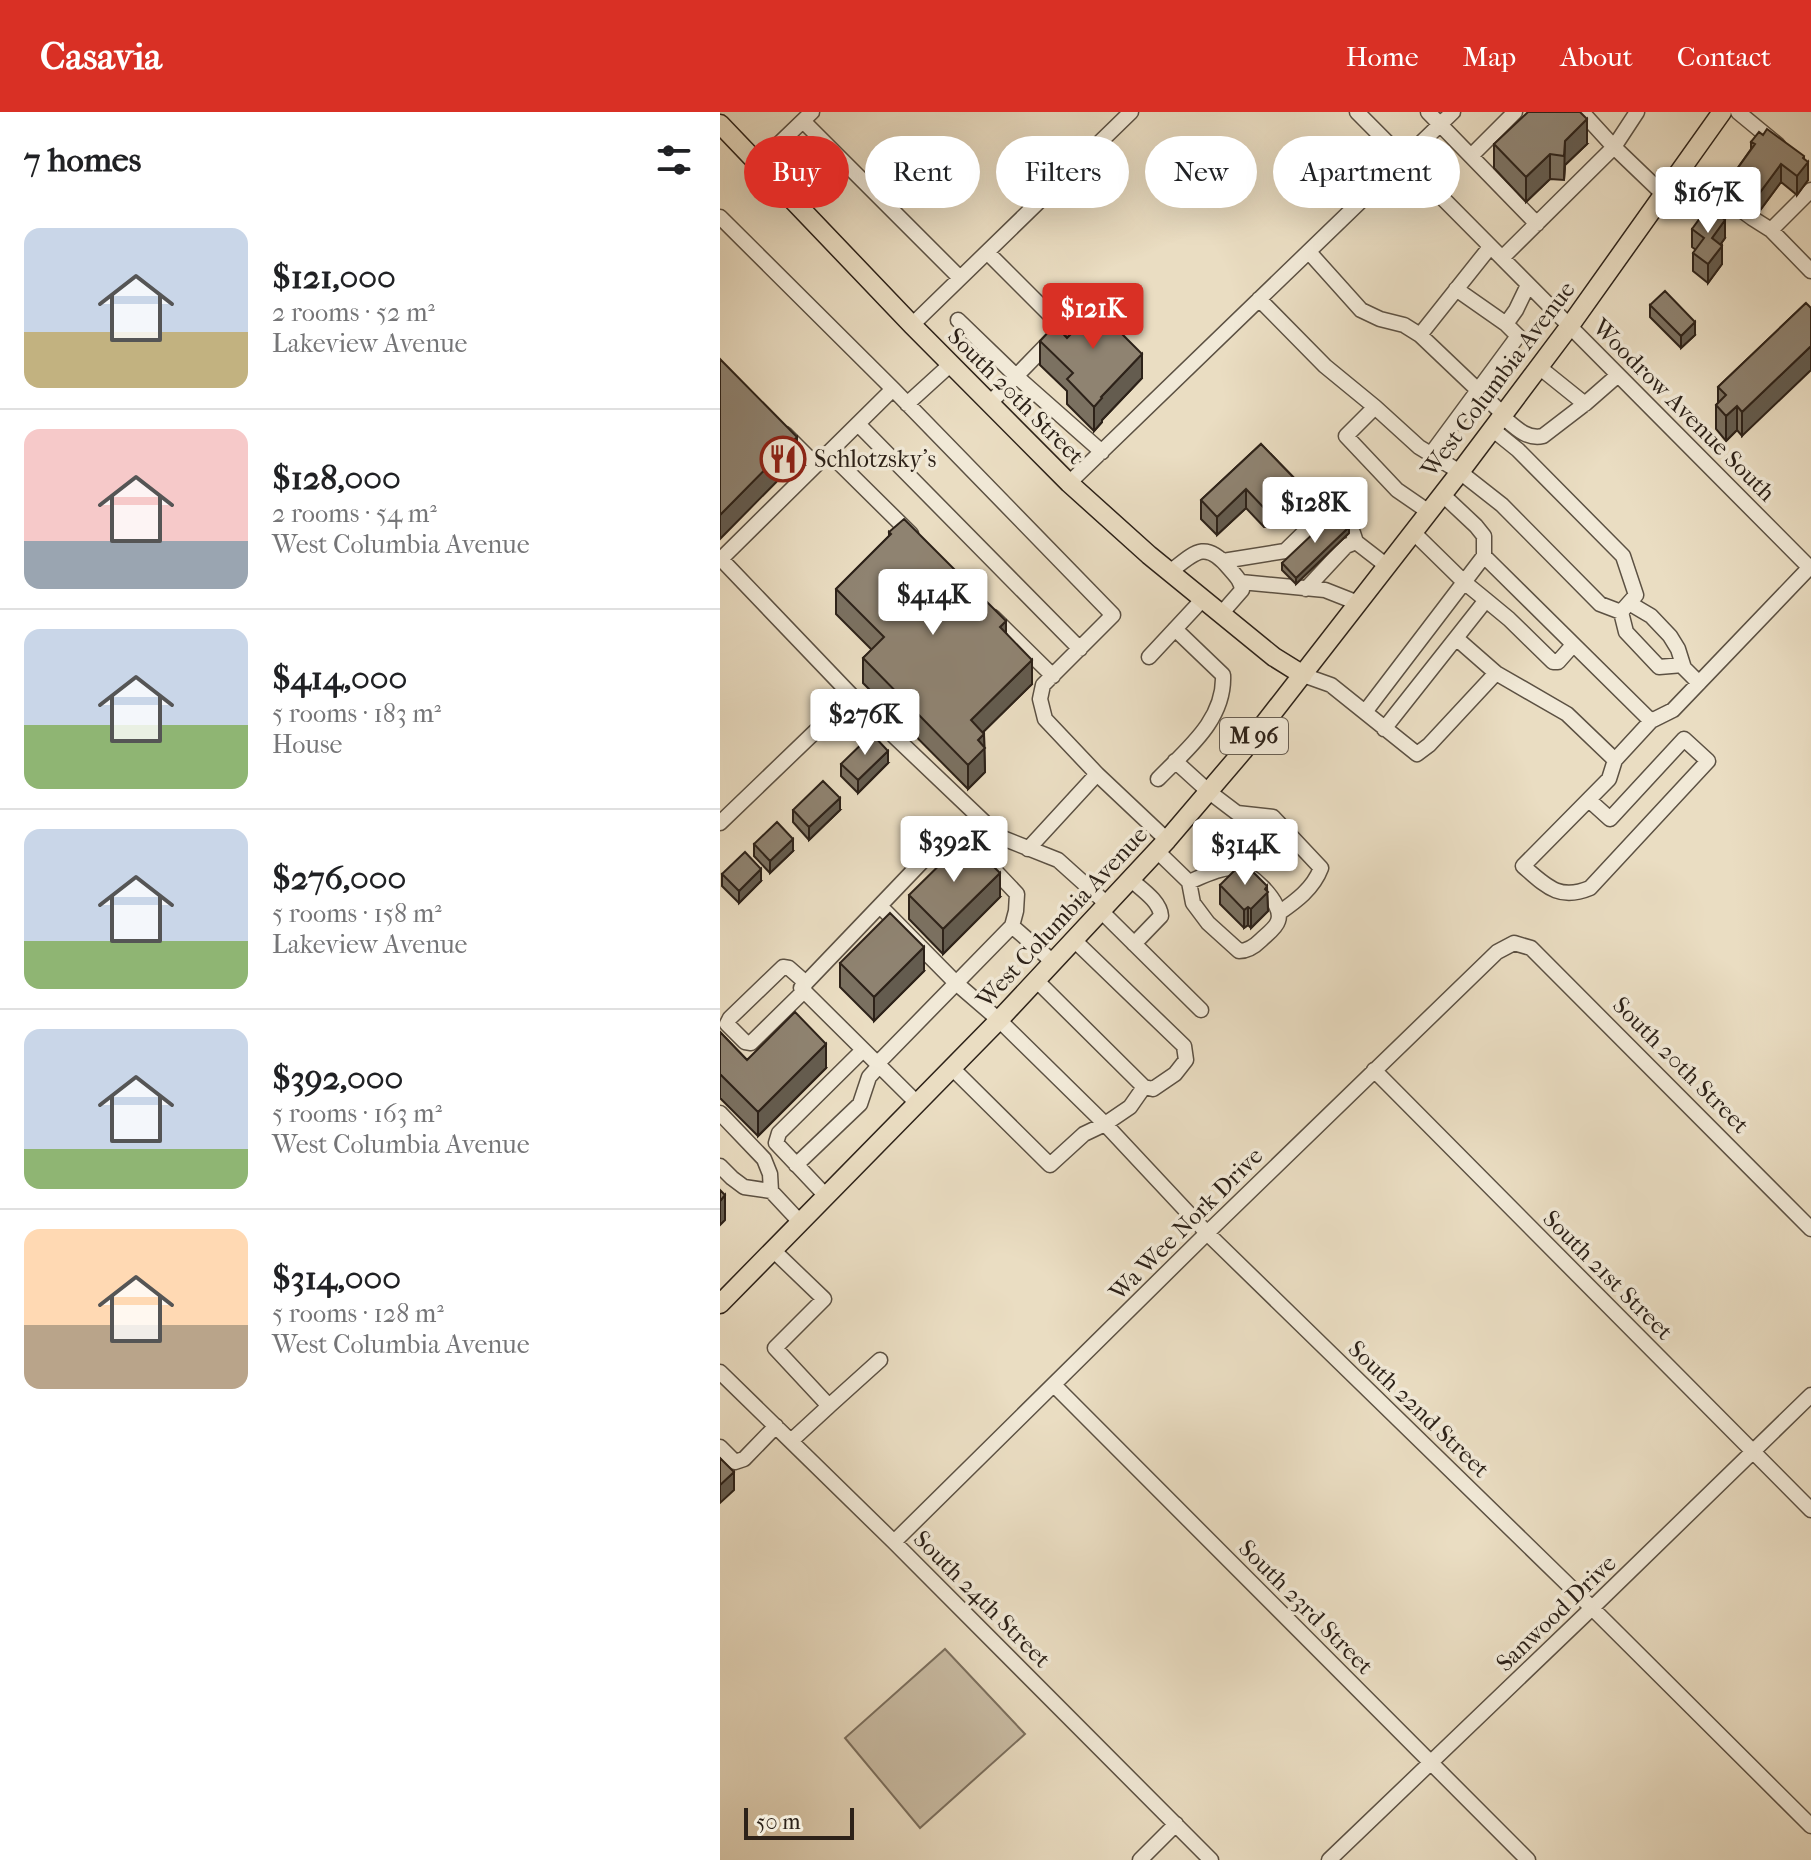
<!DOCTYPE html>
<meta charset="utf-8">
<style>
:root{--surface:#fff;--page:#f2f2f2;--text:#202124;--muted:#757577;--line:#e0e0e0;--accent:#d93025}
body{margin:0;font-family:"IM FELL French Canon",serif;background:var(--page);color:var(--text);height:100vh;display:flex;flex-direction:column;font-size:30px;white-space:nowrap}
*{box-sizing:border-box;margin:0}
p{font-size:26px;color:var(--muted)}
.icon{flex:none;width:44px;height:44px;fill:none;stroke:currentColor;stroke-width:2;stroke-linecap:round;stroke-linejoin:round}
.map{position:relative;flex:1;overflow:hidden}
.panel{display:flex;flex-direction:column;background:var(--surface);width:720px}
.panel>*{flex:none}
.top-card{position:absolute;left:24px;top:24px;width:760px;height:72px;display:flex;gap:16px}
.scale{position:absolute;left:24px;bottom:20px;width:110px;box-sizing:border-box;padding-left:8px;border:4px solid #2d2219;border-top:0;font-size:22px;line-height:28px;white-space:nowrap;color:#2d2219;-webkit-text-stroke:6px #f1e9d7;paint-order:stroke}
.price{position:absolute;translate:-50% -68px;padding:0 18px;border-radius:8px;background:#fff;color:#222;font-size:26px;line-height:52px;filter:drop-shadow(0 2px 4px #0008)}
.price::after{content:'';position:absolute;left:50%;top:48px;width:24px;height:18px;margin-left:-12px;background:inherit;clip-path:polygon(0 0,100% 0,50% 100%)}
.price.on{background:var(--accent);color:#fff}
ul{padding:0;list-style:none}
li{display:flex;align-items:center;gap:24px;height:200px;padding:0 24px}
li+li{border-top:2px solid var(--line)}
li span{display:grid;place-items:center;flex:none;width:224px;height:160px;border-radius:16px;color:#555}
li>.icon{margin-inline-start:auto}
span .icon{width:96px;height:96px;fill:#fffc;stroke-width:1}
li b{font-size:34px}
h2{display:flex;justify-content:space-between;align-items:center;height:96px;padding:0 24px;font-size:34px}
.chip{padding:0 28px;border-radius:36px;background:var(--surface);box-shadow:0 8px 32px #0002;font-size:28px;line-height:72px}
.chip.on{background:var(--accent);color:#fff}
header{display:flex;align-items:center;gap:48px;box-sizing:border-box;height:112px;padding:0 40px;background:var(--accent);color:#fff}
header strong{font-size:38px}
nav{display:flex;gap:44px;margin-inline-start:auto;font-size:28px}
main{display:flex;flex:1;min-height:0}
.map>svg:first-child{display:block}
</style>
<header>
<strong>Casavia</strong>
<nav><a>Home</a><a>Map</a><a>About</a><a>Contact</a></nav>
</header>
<main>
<section class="panel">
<h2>7 homes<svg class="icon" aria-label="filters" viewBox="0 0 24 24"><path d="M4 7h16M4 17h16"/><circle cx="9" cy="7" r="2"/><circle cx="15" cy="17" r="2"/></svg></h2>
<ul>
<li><span style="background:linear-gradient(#c9d6e8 65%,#c2b280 0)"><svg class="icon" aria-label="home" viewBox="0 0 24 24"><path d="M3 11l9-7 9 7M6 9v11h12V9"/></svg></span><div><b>$121,000</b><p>2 rooms · 52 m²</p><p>Lakeview Avenue</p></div></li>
<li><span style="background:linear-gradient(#f6c9c9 70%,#9aa5b1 0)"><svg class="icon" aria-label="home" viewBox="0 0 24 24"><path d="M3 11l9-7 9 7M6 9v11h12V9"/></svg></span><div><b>$128,000</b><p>2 rooms · 54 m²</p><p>West Columbia Avenue</p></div></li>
<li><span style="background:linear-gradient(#c9d6e8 60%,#8fb573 0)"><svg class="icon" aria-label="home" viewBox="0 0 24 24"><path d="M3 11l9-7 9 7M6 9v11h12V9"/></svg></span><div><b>$414,000</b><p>5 rooms · 183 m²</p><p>House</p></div></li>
<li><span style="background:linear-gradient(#c9d6e8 70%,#8fb573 0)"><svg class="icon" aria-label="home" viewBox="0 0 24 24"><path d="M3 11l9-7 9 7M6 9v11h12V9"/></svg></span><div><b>$276,000</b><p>5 rooms · 158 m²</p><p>Lakeview Avenue</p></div></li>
<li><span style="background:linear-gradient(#c9d6e8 75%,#8fb573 0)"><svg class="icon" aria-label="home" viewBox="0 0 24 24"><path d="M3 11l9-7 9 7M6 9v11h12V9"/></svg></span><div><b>$392,000</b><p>5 rooms · 163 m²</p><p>West Columbia Avenue</p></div></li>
<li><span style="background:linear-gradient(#ffd9b3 60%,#b9a48a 0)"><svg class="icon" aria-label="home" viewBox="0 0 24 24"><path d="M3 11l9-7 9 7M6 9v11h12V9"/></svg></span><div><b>$314,000</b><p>5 rooms · 128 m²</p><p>West Columbia Avenue</p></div></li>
</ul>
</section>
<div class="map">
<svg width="1091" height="1748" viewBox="0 0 1091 1748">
<rect width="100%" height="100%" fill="#eaddc2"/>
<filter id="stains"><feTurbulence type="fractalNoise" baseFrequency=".0025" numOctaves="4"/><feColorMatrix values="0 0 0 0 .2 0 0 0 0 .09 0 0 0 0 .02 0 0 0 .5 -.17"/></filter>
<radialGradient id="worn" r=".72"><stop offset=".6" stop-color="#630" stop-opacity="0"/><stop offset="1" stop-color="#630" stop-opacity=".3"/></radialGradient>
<!-- green -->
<path fill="#cabda5" stroke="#7c705f" stroke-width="2" d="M225,1537L305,1622L200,1716L125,1626Z"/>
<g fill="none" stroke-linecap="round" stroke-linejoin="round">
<!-- minor casing -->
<g stroke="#5c5143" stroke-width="17">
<path id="minor" d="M637,0L1091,457
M708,0L817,112
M862,0L894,35L943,82
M1018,0L1058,33
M83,9L240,166
M751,44L795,0
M38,52L92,0
M962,55L1032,106L1051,118L1091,159
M0,105L173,277L393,503L323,573L320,587L325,607L377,662L447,728
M1051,118L1091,78
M267,140L343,216L270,291
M589,140L641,198L660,207L684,213L700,223L783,302
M782,146L894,35L917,0
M736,177L786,212
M539,187L605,254L655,295
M238,208L296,264L382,340
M192,213L411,0
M700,223L770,135
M819,255L865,292
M187,292L231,252
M782,304C794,314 806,328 823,324L866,291L898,263
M138,312L360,537
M65,322L96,353
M109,341L191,422
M711,342L798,224L786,212L796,198L808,173
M349,371L733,0
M723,383L756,414L764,424V444
M709,400L677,378L626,324L655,295L699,335L740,360L782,393L880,492L901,500L916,483L903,444L798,338L772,317
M693,420L744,470L766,488L736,526L776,561
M0,446L135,587L280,725L338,748L387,792
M1,447L173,277
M503,449L565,439L608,397L633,421L636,430
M450,460C474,441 485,427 509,456C515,463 521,468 522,478L501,502
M521,470L605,478L638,491
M586,477L626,434L636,430L667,454
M766,488L789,507L833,550H838L853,533
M909,491L931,504L950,524L958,537L964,556L979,571
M901,500L906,520L939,555L963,553
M273,505L333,564
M429,545L483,487
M583,563L611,573L697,642L709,633L776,561L847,602L895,648L931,609L764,444L645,600
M931,609L953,598L1091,454
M664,617L736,526
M455,649L488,679L517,701L553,705L601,756C593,777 576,789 559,801
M438,667C467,637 505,608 503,563L455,517
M869,688L890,707L964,627L988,649L870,776C839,789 826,774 803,754L889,667L895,648
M0,711L103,612
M308,737L377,662
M437,739L469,770L473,791L488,811L519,839C528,839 535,834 541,828C546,823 556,816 558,809C565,791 527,756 511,756C498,756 481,765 469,770
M410,767C421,777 440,789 441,804L414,832
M160,794L236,871L279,908L385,1012L487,1121L872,1496L1091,1714
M381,799L481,898
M316,868L424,975L433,977L455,962L466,948L464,934L354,828
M84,879L31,931L25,930L7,912L10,906L63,855L69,856L86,871
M157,952L292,814
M232,956L330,1053L364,1022L385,1012L410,995L424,975
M654,958L1091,1398
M197,991L81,876L216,735L233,725L244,726L297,782L296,799L292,814L333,850
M0,1001L44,1047L50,1062L51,1079
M76,1053L140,992L149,965L159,954
M0,1054L12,1066L24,1075L51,1079L80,1110
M106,1084L56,1031L59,1021L143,938
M53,1138L104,1187L55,1236L109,1294L71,1329
M0,1260L174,1430L491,1748
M334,1273L808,1748
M109,1294L160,1248
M0,1335L15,1350L24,1347L56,1314
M174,1430L487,1121L777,840L794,831L811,836L1091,1117
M420,1748L456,1712
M609,1748L872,1496L1091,1283"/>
</g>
<!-- major casing -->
<g stroke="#2d2219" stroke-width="21">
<path id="major" d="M0,12L192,213L349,371L429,443L554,545L583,563
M0,1192L279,908L447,728L523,639L740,360L849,215L1002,0"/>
</g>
<!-- minor -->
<use href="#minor" stroke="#f1e9d7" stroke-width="14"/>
<!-- major -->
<use href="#major" stroke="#eaddc2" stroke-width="18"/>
</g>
<!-- wall -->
<path fill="#7b7161" stroke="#2d2219" stroke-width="2" d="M1031,30L1084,47L1088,68L1077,83L1061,70L1038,101L1012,82V64L1031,37Z
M774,32H867L845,53L844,68L830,67L806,90L774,56Z
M972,117L1005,126L1000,133L1002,152L988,171L973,159V141L976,138L972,135Z
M1086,191L1022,324L1017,318L1006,329L996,317V293L998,291V275Z
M930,193L975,223L961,236L930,205Z
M351,196L401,221L422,266L382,308V310L374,319L347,292V279L320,253V229L347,226L352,221L351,220Z
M541,332L575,367L574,406L565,414L544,415L526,396L497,423L481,407V388Z
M169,420L286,521L312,572L263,620L264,622L265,660L248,677L143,571V546L152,538L116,502V477L169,424Z
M629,421L576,472L562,458V451Z
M168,651L138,681L121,664V652Z
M73,698H120L89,728L73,710Z
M34,732L73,739L50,761L34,744Z
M2,762L41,769L19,791L2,774Z
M500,773L547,779L548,799L531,816L528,813L524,816L500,792Z
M189,783L280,785L223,842L189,807Z
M120,851L204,859L154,909L120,875Z
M0,920L27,948L106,956L38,1024L0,986Z"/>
<!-- shaded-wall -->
<path fill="#645c4f" stroke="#2d2219" stroke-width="2" d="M867,7V32L845,53L844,68L845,29Z
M830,42V67L806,90V65Z
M1084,44V55L1088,50V68L1077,83V64Z
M1061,52V70L1038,101V83Z
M1005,108V126L992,144V126Z
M1002,134V152L988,171V152Z
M975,210V223L961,236V224Z
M1091,234V258L1022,324V300Z
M422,242V266L382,308V310L374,319V295L381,285Z
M1017,294V318L1006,329V304Z
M77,325V349L0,427V403Z
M526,377V396L497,423V405Z
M574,387V406L565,414V396Z
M629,415V421L576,472V466Z
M286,509V534L280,515Z
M312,548V572L251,632V608Z
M264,622L265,660L248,677V653L258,628Z
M168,639V651L138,681V668Z
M120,686V698L89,728V715Z
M73,727V739L50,761V749Z
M41,757V769L19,791V779Z
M280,761V785L223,842V817Z
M547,774L548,799L531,816V797Z
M528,795V813L524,816V798Z
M204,835V859L154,909V885Z
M106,932V956L38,1024V1000Z
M5,1083V1108L0,1113V1089Z
M14,1360V1378L0,1391V1373Z"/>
<!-- building -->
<path fill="#8f8371" stroke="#2d2219" stroke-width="2" d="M808,0H860L867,7L845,29L844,44L830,42L806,65L774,32Z
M1047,17L1084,44L1083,46L1088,50L1077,64L1061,52L1038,83L1012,64L1035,32L1031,30L1039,20L1043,23Z
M988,95L1005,108L992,126L1002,134L988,152L973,141L984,126L972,117Z
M945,179L975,210L961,224L930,193Z
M366,181L401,216L399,219L422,242L381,285L382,286L374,295L347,267L353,261L320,229L335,213L347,226L364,209L351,196Z
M1086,191L1091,196V234L1022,300L1017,294L1006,304L996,293L1006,283L998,275Z
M0,247L77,325L0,403Z
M541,332L575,367L574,387L565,396H544L526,377L497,405L481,388Z
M615,401L629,415L576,466L562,451Z
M184,407L286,509L280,515L312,548L251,608L264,622L258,628L265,636L248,653L143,546L164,525L116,477L171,422L169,420Z
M152,622L168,639L138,668L121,652Z
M103,669L120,686L89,715L73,698Z
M57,710L73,727L50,749L34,732Z
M246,727L280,761L223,817L189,783Z
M25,740L41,757L19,779L2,762Z
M523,750L547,774L545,777L548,780L531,797L528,795L524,798L500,773Z
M170,801L204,835L154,885L120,851Z
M75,900L106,932L38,1000L0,962V920L27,948Z
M0,1078L5,1083L0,1089Z
M0,1346L14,1360L0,1373Z"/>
<!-- icons -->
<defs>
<g id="restaurant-ring" transform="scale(2.3)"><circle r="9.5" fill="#f1e9d7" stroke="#8f2418" stroke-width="1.5"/><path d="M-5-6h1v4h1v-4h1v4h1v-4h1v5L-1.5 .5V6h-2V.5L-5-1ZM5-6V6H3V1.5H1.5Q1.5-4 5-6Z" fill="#8f2418"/></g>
</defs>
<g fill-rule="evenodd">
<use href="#restaurant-ring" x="63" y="347"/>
</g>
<g text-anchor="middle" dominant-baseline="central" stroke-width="7" stroke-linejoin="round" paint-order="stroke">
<!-- shield labels -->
<rect fill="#f1e9d7" stroke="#685e52" stroke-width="2" x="500" y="606" width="68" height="36" rx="6"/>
<g font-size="22" font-weight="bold" fill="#2d2219">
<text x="534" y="624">M 96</text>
</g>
<!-- street labels -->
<g font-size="24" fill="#2d2219" stroke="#f1e9d7">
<text transform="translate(778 267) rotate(-53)">West Columbia Avenue</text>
<text transform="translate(296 284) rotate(45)">South 20th Street</text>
<text transform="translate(964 298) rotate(45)">Woodrow Avenue South</text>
<text transform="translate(342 805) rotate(-47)">West Columbia Avenue</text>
<text transform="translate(961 953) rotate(45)">South 20th Street</text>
<text transform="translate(466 1112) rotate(-45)">Wa Wee Nork Drive</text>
<text transform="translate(888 1163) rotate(45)">South 21st Street</text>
<text transform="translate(699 1297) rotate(44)">South 22nd Street</text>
<text transform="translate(262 1487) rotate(45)">South 24th Street</text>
<text transform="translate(586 1495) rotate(45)">South 23rd Street</text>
<text transform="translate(836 1501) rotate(-44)">Sanwood Drive</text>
</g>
<!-- poi labels -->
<g font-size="24" fill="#2d2219" stroke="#f1e9d7" text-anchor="start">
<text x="94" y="347">Schlotzsky's</text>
</g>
</g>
<rect width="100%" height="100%" filter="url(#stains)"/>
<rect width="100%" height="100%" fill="url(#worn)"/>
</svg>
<div class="scale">50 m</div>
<b class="price" style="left:988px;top:123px">$167K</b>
<b class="price on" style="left:373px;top:239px">$121K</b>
<b class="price" style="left:595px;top:433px">$128K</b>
<b class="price" style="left:213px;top:525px">$414K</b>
<b class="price" style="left:145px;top:645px">$276K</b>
<b class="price" style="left:234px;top:772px">$392K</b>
<b class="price" style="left:525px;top:775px">$314K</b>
<div class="top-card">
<a class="chip on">Buy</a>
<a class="chip">Rent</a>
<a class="chip">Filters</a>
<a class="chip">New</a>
<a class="chip">Apartment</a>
</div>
</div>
</main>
